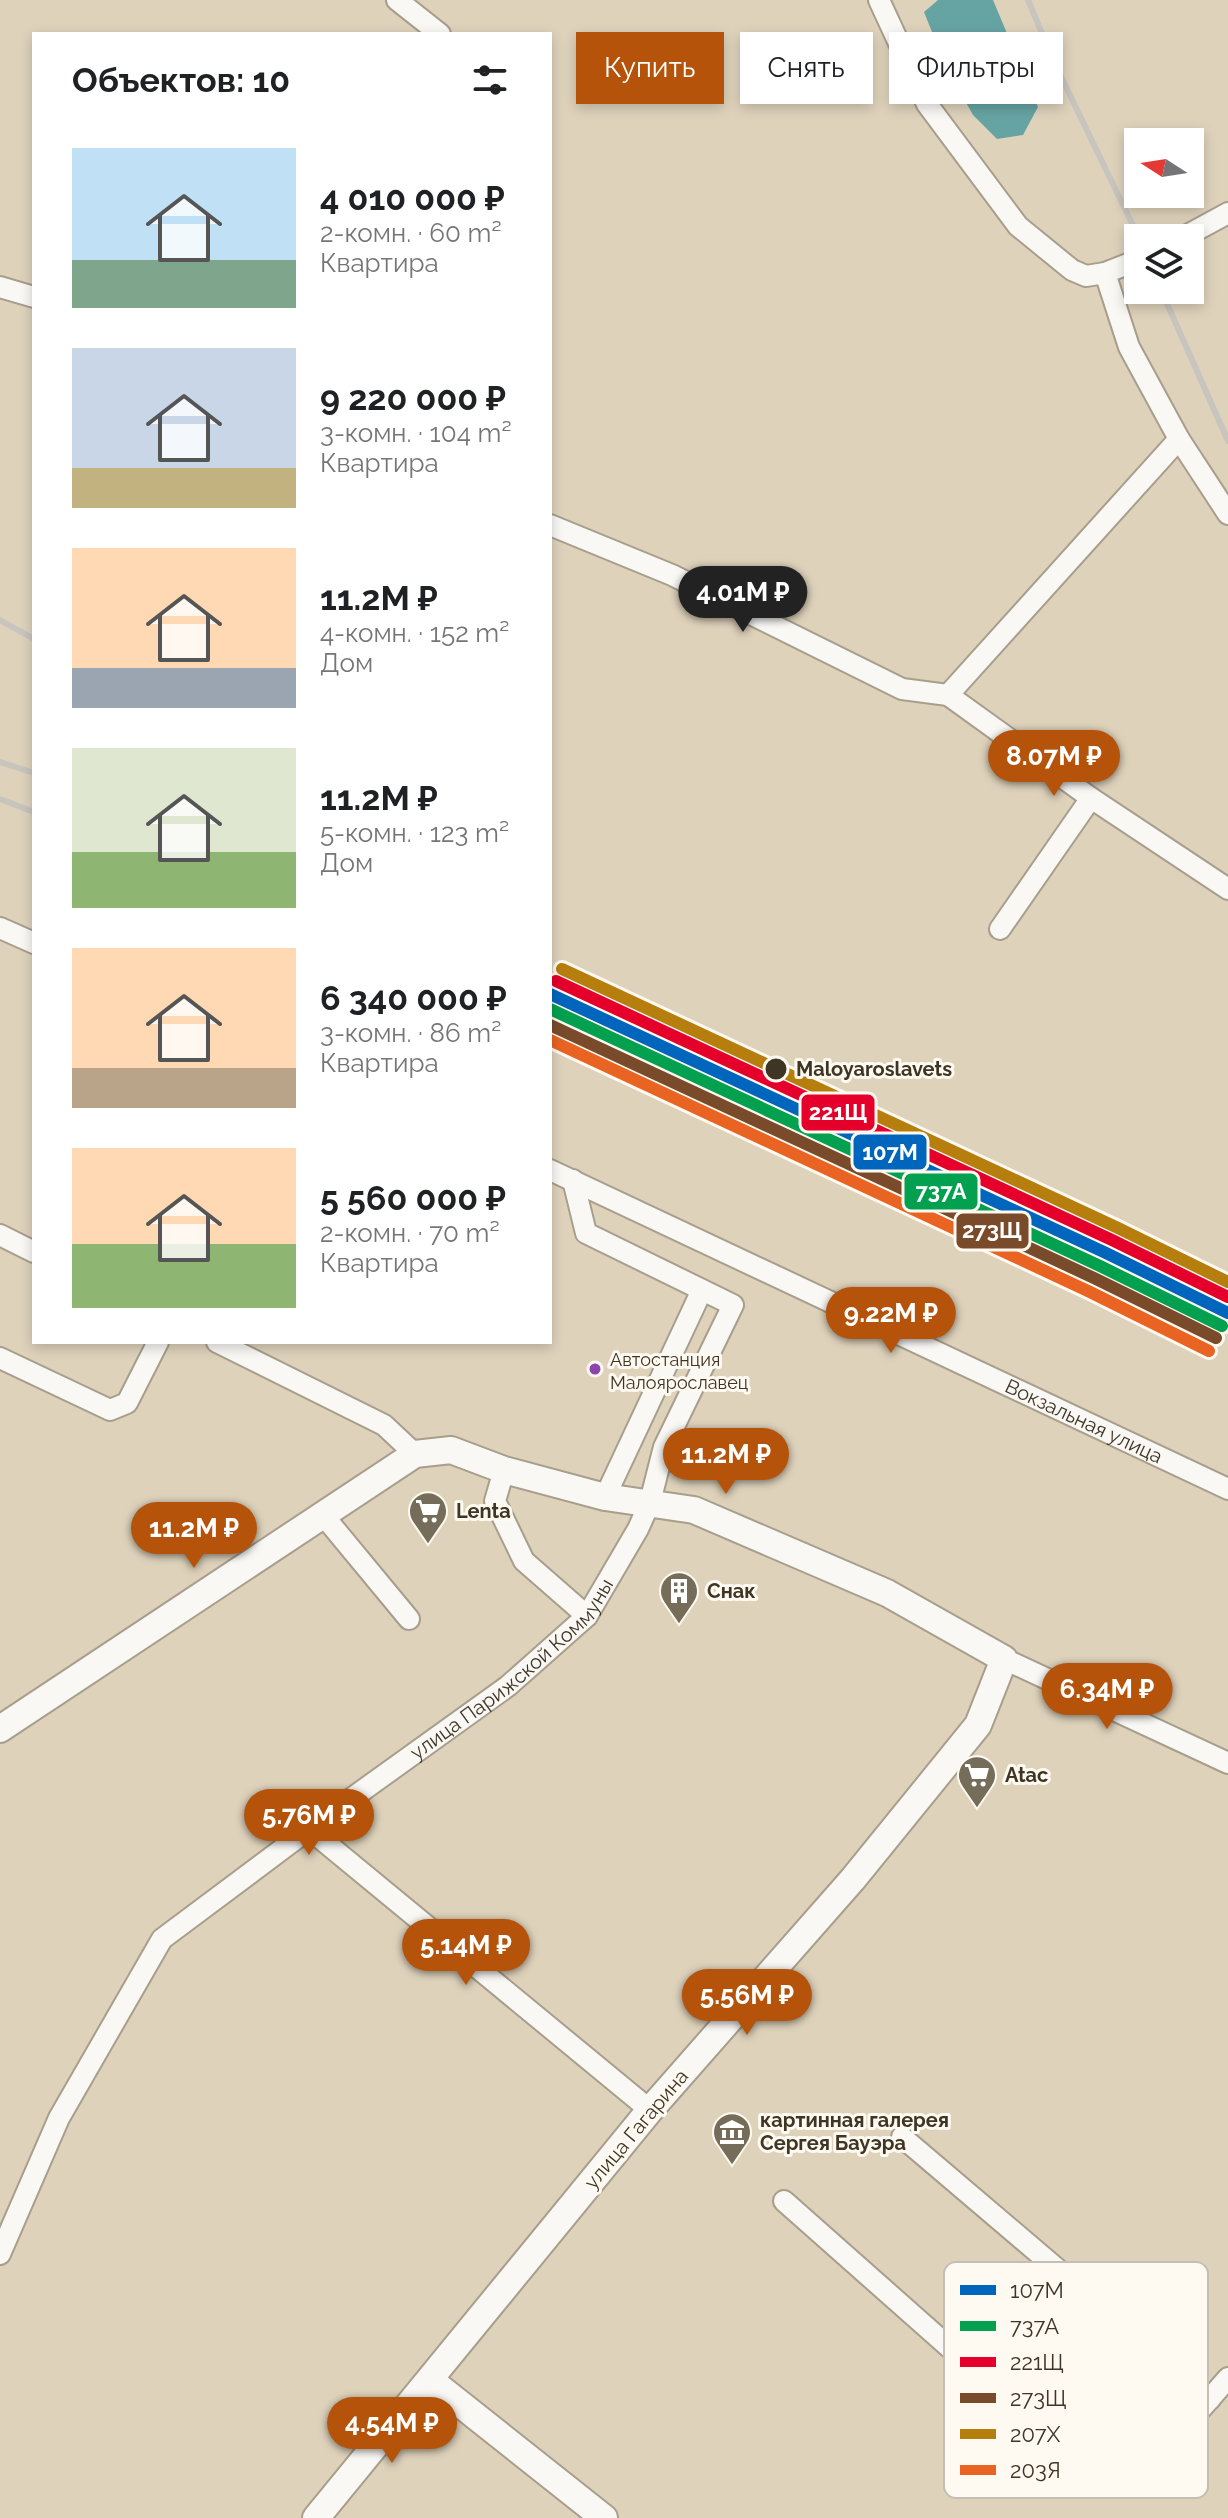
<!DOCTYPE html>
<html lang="ru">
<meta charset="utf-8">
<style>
:root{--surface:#fff;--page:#f2f2f2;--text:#202124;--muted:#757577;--accent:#b45309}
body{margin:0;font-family:Raleway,sans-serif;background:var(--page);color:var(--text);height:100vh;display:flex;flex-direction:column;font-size:30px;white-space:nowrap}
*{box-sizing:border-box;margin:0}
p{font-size:26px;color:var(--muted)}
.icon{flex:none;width:44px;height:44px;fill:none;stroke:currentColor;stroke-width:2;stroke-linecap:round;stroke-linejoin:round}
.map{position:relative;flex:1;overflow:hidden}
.side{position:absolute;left:32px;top:32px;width:520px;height:1312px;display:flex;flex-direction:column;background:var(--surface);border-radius:0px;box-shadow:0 4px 12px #0003}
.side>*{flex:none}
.top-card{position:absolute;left:576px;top:32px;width:532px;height:72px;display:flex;gap:16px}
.needle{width:52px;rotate:282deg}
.tools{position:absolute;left:1124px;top:128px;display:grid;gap:16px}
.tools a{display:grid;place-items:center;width:80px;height:80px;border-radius:0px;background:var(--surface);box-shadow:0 4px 12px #0003;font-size:40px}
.price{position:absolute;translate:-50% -68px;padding:0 18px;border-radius:28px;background:var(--accent);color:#fff;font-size:26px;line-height:52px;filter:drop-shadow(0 2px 4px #0008)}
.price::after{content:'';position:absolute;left:50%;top:48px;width:24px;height:18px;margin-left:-12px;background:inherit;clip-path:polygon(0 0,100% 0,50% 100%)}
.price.selected{background:#222;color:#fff}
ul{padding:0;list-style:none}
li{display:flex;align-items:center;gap:24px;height:200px;padding:0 40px}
li span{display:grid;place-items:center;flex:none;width:224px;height:160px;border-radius:0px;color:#555}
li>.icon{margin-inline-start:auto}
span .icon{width:96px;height:96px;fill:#fffc;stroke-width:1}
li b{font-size:34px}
h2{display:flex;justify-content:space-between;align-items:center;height:96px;padding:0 40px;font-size:34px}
.pill{padding:0 28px;border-radius:0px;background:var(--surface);box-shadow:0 4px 12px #0003;font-size:28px;line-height:72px}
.pill.selected{background:var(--accent);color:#fff}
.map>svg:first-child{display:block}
</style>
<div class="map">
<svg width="1228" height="2518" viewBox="0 0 1228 2518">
<rect width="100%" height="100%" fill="#ded2bb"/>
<!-- water -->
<path fill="#66a4a3" d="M938,0H993L1038,107L1023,135L997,139L973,115L947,69L924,12Z"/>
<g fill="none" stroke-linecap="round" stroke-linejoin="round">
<!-- minor casing -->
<g stroke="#a79e8c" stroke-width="24">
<g id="minor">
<path d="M397,0L440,34"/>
<path d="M879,0L927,104L1018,226L1072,270L1086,276L1105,273L1138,260"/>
<path d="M1182,238L1228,213"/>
<path d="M0,287L34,297"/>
<path d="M1179,439L1228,514"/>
<path d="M550,525L672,575L902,689L948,695L1091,798L1000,929"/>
<path d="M948,695L1179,439L1129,347L1105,273"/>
<path d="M1091,798L1228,889"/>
<path d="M0,928L34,943"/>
<path id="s1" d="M550,1170L1228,1489"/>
<path d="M0,1235L34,1252"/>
<path d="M217,1342L384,1425L415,1454"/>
<path d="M0,1358L110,1410L127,1403L158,1342"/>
<path d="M504,1470L495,1501L524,1561L587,1616"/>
<path d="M605,1497L702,1290"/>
<path d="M323,1515L409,1619"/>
<path d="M1004,1659L1228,1763"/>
<path d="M309,1829L650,2110"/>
<path d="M902,2137L1210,2399"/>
<path d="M784,2201L1090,2472L1135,2484L1228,2378"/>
<path id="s2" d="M0,2254L59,2118L162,1939L309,1829L508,1686L587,1616L638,1529L650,1502L664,1447L733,1305L586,1233L573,1180"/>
</g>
</g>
<!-- major casing -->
<g stroke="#a79e8c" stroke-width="30">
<path id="major" d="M0,1729L415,1454L451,1450L504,1470L605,1497L694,1510L887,1593L1004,1659L978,1725L853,1879L650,2110L316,2518
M430,2380L604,2518"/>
</g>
<!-- minor -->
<use href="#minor" stroke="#faf8f5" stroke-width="20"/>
<!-- major -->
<use href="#major" stroke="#faf8f5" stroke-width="26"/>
<!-- rail -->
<path stroke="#c8c4be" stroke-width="6" d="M1028,0L1054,62L1139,238
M1161,290L1228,441
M0,620L34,639
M0,762L34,773
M0,799L34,812"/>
<!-- rail-1 casing -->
<g stroke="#fefaf1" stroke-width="18">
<path id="rail-1" d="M550,994L1106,1253L1228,1313"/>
</g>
<!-- rail-2 casing -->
<g stroke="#fefaf1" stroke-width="18">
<path id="rail-2" d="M550,1009L1100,1266L1222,1326"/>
</g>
<!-- rail-3 casing -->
<g stroke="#fefaf1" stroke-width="18">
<path id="rail-3" d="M556,981L1112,1240L1228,1297"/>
</g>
<!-- rail-4 casing -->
<g stroke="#fefaf1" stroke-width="18">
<path id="rail-4" d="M550,1025L1094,1278L1216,1338"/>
</g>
<!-- rail-5 casing -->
<g stroke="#fefaf1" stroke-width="18">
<path id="rail-5" d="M562,969L1118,1228L1228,1282"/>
</g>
<!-- rail-6 casing -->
<g stroke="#fefaf1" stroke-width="18">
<path id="rail-6" d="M550,1040L1088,1291L1209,1351"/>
</g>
<!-- rail-1 -->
<use href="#rail-1" stroke="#0065bd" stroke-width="12"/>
<!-- rail-2 -->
<use href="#rail-2" stroke="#03a04f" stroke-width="12"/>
<!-- rail-3 -->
<use href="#rail-3" stroke="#e4002b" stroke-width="12"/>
<!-- rail-4 -->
<use href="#rail-4" stroke="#7a4b2a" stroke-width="12"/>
<!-- rail-5 -->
<use href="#rail-5" stroke="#b67e0d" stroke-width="12"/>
<!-- rail-6 -->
<use href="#rail-6" stroke="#e96322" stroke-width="12"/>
</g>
<!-- icons -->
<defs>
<g id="supermarket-pin" transform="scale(2)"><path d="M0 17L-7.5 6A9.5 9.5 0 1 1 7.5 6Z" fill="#766c5a" stroke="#fefaf1"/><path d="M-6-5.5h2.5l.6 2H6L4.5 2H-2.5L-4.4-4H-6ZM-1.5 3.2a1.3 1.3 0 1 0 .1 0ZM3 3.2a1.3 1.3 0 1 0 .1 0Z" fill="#fff"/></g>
<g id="building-pin" transform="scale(2)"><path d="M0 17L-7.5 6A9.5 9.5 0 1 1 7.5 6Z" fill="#766c5a" stroke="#fefaf1"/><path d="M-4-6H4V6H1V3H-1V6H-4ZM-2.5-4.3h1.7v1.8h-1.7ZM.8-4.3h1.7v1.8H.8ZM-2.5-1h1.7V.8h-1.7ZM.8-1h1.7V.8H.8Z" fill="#fff"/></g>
<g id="museum-pin" transform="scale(2)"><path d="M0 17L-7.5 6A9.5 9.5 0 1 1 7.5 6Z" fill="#766c5a" stroke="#fefaf1"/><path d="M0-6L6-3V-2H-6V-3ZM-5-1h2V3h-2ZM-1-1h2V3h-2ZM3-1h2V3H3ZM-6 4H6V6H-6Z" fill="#fff"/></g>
</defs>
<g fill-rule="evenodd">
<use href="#supermarket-pin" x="428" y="1511"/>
<use href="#building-pin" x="679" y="1591"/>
<use href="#supermarket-pin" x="977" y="1775"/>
<use href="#museum-pin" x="732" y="2132"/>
</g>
<!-- markers -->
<circle fill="#3e3525" stroke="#fefaf1" stroke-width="3" cx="776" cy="1069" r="12"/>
<circle fill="#8e44ad" stroke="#fefaf1" stroke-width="3" cx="595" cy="1369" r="7"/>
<g text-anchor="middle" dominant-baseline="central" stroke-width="6" stroke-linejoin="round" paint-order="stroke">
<!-- bus labels -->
<g font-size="18" fill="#3e3525" stroke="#fefaf1" text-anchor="start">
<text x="610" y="1359">Автостанция<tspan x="610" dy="23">Малоярославец</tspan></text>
</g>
<!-- stop labels -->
<g font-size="20" font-weight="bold" fill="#3e3525" stroke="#fefaf1" text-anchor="start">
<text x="796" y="1069">Maloyaroslavets</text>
</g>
<!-- street labels -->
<g font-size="20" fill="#3e3525" stroke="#fefaf1">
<text stroke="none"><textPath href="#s1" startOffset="590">Вокзальная улица</textPath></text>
<text stroke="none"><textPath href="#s2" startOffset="798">улица Парижской Коммуны</textPath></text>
<text transform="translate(636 2129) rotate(-50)">улица Гагарина</text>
</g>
<!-- poi labels -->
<g font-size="20" font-weight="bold" fill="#3e3525" stroke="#fefaf1" text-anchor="start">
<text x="456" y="1511">Lenta</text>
<text x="707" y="1591">Снак</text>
<text x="1005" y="1775">Atac</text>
<text x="760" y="2120">картинная галерея<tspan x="760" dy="23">Сергея Бауэра</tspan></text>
</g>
</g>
<!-- legend -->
<rect x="944" y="2262" width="264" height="236" rx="12" fill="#fefaf1" stroke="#c4bfb4" stroke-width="2"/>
<rect x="960" y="2285" width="36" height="10" fill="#0065bd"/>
<rect x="960" y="2321" width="36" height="10" fill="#03a04f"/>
<rect x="960" y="2357" width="36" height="10" fill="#e4002b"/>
<rect x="960" y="2393" width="36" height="10" fill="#7a4b2a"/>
<rect x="960" y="2429" width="36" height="10" fill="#b67e0d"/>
<rect x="960" y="2465" width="36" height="10" fill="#e96322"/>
<g font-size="22" fill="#3e3525">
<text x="1010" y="2298">107М</text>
<text x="1010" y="2334">737А</text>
<text x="1010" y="2370">221Щ</text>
<text x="1010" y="2406">273Щ</text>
<text x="1010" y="2442">207Х</text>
<text x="1010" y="2478">203Я</text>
</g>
<g stroke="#fefaf1" stroke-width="3">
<rect x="800" y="1093" width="76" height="39" rx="8" fill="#e4002b"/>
<rect x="852" y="1133" width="76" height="38" rx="8" fill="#0065bd"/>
<rect x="903" y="1172" width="76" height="39" rx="8" fill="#03a04f"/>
<rect x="955" y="1212" width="75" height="38" rx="8" fill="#7a4b2a"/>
</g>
<g font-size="22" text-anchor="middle" font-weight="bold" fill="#fff">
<text x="838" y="1120">221Щ</text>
<text x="890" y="1160">107М</text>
<text x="941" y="1199">737А</text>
<text x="992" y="1238">273Щ</text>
</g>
</svg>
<div class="tools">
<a><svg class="needle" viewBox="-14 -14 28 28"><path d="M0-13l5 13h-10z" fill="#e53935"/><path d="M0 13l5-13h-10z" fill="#757577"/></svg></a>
<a><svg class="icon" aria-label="layers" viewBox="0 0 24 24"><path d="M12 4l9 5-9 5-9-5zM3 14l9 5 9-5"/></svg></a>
</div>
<b class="price selected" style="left:743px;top:634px">4.01M ₽</b>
<b class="price" style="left:1054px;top:798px">8.07M ₽</b>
<b class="price" style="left:891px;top:1355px">9.22M ₽</b>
<b class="price" style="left:726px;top:1496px">11.2M ₽</b>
<b class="price" style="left:194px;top:1570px">11.2M ₽</b>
<b class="price" style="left:1107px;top:1731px">6.34M ₽</b>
<b class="price" style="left:309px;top:1857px">5.76M ₽</b>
<b class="price" style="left:466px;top:1987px">5.14M ₽</b>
<b class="price" style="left:747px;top:2037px">5.56M ₽</b>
<b class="price" style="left:392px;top:2465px">4.54M ₽</b>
<div class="top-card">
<a class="pill selected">Купить</a>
<a class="pill">Снять</a>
<a class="pill">Фильтры</a>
</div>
<section class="side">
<h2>Объектов: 10<svg class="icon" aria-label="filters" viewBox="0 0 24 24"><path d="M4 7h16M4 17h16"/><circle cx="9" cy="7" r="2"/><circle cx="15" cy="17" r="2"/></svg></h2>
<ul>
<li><span style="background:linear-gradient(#bfe0f5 70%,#7fa58c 0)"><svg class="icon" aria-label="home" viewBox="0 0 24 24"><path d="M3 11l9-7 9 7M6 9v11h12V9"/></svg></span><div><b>4 010 000 ₽</b><p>2-комн. · 60 m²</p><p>Квартира</p></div></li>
<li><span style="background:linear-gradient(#c9d6e8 75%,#c2b280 0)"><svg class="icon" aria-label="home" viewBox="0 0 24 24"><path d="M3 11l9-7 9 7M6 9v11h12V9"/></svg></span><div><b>9 220 000 ₽</b><p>3-комн. · 104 m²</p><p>Квартира</p></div></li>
<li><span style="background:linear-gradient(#ffd9b3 75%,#9aa5b1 0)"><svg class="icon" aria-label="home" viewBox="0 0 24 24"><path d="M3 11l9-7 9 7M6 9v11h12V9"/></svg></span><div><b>11.2M ₽</b><p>4-комн. · 152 m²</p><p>Дом</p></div></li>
<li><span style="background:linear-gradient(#dfe7d0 65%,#8fb573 0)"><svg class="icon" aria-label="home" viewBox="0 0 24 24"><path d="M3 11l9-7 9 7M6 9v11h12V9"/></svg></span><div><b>11.2M ₽</b><p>5-комн. · 123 m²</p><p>Дом</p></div></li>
<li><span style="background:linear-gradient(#ffd9b3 75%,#b9a48a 0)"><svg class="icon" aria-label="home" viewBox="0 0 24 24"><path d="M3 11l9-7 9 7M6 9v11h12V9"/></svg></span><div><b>6 340 000 ₽</b><p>3-комн. · 86 m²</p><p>Квартира</p></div></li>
<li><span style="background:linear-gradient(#ffd9b3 60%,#8fb573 0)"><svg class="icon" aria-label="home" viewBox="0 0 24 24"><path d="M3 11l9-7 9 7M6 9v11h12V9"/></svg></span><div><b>5 560 000 ₽</b><p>2-комн. · 70 m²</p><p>Квартира</p></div></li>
</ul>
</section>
</div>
